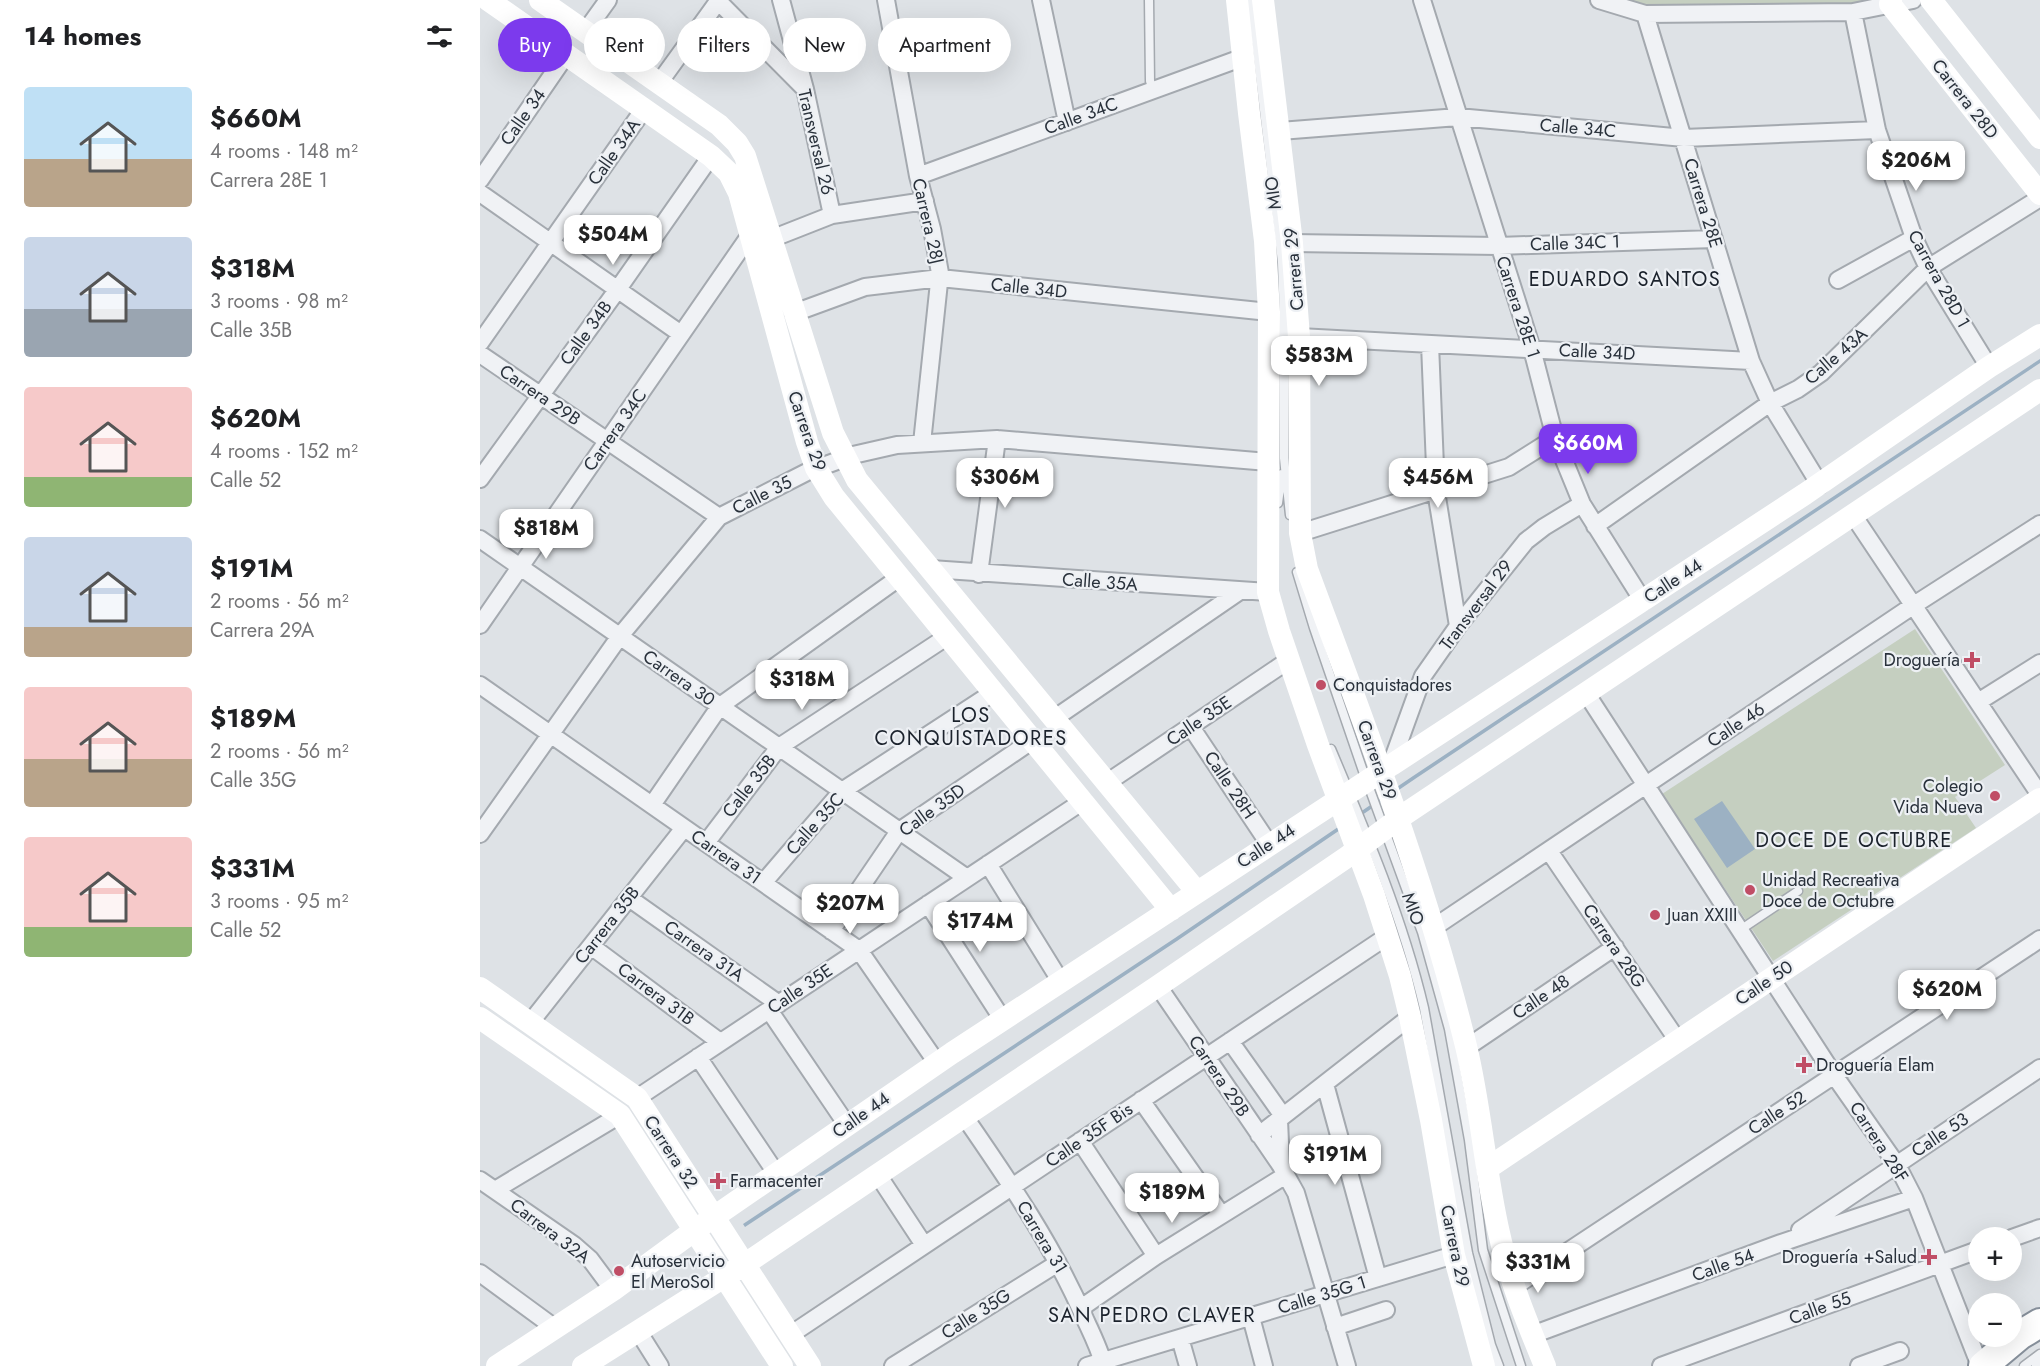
<!DOCTYPE html>
<meta charset="utf-8">
<style>
:root{--surface:#fff;--page:#f2f2f2;--text:#202124;--muted:#757577;--accent:#7c3aed}
body{margin:0;font-family:Jost,sans-serif;background:var(--page);color:var(--text);height:100vh;display:flex;flex-direction:column;font-size:22px;white-space:nowrap}
*{box-sizing:border-box;margin:0}
p{font-size:20px;color:var(--muted)}
.icon{flex:none;width:33px;height:33px;fill:none;stroke:currentColor;stroke-width:2;stroke-linecap:round;stroke-linejoin:round}
.map{position:relative;flex:1;overflow:hidden}
.sheet{display:flex;flex-direction:column;background:var(--surface);width:480px}
.sheet>*{flex:none}
.banner{position:absolute;left:18px;top:18px;width:570px;height:54px;display:flex;gap:12px}
.fabs{position:absolute;left:1488px;top:1227px;display:grid;gap:12px}
.fabs a{display:grid;place-items:center;width:54px;height:54px;border-radius:50%;background:var(--surface);box-shadow:0 6px 24px #0002;font-size:30px}
.price{position:absolute;translate:-50% -51px;padding:0 14px;border-radius:12px;background:#fff;color:#222;font-size:20px;line-height:39px;filter:drop-shadow(0 2px 3px #0008)}
.price::after{content:'';position:absolute;left:50%;top:36px;width:18px;height:14px;margin-left:-9px;background:inherit;clip-path:polygon(0 0,100% 0,50% 100%)}
.price.on{background:var(--accent);color:#fff}
ul{padding:0;list-style:none}
li{display:flex;align-items:center;gap:18px;height:150px;padding:0 24px}
li span{display:grid;place-items:center;flex:none;width:168px;height:120px;border-radius:6px;color:#555}
li>.icon{margin-inline-start:auto}
span .icon{width:72px;height:72px;fill:#fffc;stroke-width:1}
li b{font-size:26px}
h2{display:flex;justify-content:space-between;align-items:center;height:72px;padding:0 24px;font-size:26px}
.pill{padding:0 21px;border-radius:27px;background:var(--surface);box-shadow:0 6px 24px #0002;font-size:21px;line-height:54px}
.pill.on{background:var(--accent);color:#fff}
main{display:flex;flex:1;min-height:0}
.map>svg:first-child{display:block}
</style>
<main>
<section class="sheet">
<h2>14 homes<svg class="icon" aria-label="filters" viewBox="0 0 24 24"><path d="M4 7h16M4 17h16"/><circle cx="9" cy="7" r="2"/><circle cx="15" cy="17" r="2"/></svg></h2>
<ul>
<li><span style="background:linear-gradient(#bfe0f5 60%,#b9a48a 0)"><svg class="icon" aria-label="home" viewBox="0 0 24 24"><path d="M3 11l9-7 9 7M6 9v11h12V9"/></svg></span><div><b>$660M</b><p>4 rooms · 148 m²</p><p>Carrera 28E 1</p></div></li>
<li><span style="background:linear-gradient(#c9d6e8 60%,#9aa5b1 0)"><svg class="icon" aria-label="home" viewBox="0 0 24 24"><path d="M3 11l9-7 9 7M6 9v11h12V9"/></svg></span><div><b>$318M</b><p>3 rooms · 98 m²</p><p>Calle 35B</p></div></li>
<li><span style="background:linear-gradient(#f6c9c9 75%,#8fb573 0)"><svg class="icon" aria-label="home" viewBox="0 0 24 24"><path d="M3 11l9-7 9 7M6 9v11h12V9"/></svg></span><div><b>$620M</b><p>4 rooms · 152 m²</p><p>Calle 52</p></div></li>
<li><span style="background:linear-gradient(#c9d6e8 75%,#b9a48a 0)"><svg class="icon" aria-label="home" viewBox="0 0 24 24"><path d="M3 11l9-7 9 7M6 9v11h12V9"/></svg></span><div><b>$191M</b><p>2 rooms · 56 m²</p><p>Carrera 29A</p></div></li>
<li><span style="background:linear-gradient(#f6c9c9 60%,#b9a48a 0)"><svg class="icon" aria-label="home" viewBox="0 0 24 24"><path d="M3 11l9-7 9 7M6 9v11h12V9"/></svg></span><div><b>$189M</b><p>2 rooms · 56 m²</p><p>Calle 35G</p></div></li>
<li><span style="background:linear-gradient(#f6c9c9 75%,#8fb573 0)"><svg class="icon" aria-label="home" viewBox="0 0 24 24"><path d="M3 11l9-7 9 7M6 9v11h12V9"/></svg></span><div><b>$331M</b><p>3 rooms · 95 m²</p><p>Calle 52</p></div></li>
</ul>
</section>
<div class="map">
<svg width="1560" height="1366" viewBox="0 0 1560 1366">
<rect width="100%" height="100%" fill="#dee2e6"/>
<!-- green -->
<path fill="#c5cfc0" d="M1129,0H1411L1410,4L1165,14Z
M1435,629L1525,765L1475,797L1496,828L1293,961L1182,794Z"/>
<!-- water -->
<path fill="#9cb1c3" d="M1560,359V363L935,779L697,941L265,1227L263,1224L695,938L933,776Z
M1242,801L1275,849L1247,868L1214,819Z"/>
<g fill="none" stroke-linecap="round" stroke-linejoin="round">
<!-- lane casing -->
<g stroke="#a4a9af" stroke-width="11">
<path id="lane" d="M669,0L670,81L673,90
M771,0L802,262L804,318V458L810,515
M798,503L802,474
M817,572L834,628L883,771L942,932L969,1029L989,1140L1003,1250L1041,1366
M851,749C887,834 923,919 944,1008L988,1253L1011,1345L1019,1366
M1260,930L1318,891
M1544,1366L1560,1354
M1556,1366L1560,1360"/>
</g>
<!-- street casing -->
<g stroke="#a4a9af" stroke-width="20">
<path id="street" d="M301,0L325,89L352,215
M406,0L438,176L452,229L460,273L442,443
M561,0L587,122
M942,0L1052,349L1075,438L1102,504L1163,601
M1119,0L1165,14L1373,12L1433,0
M238,1L324,88
M1373,12L1397,130L1434,238L1448,268L1509,367
M1165,14L1271,361L1290,403L1340,485
M105,32L128,0
M179,83L239,0
M800,131L978,117L1204,138L1397,130
M438,176L764,57
M0,180L86,55
M0,193L201,334
M291,239L352,215L445,201
M812,243L1018,246L1234,239
M1358,280L1434,238
M314,313L385,287L460,278L789,312
M819,337L1271,361
M0,343L164,109
M950,344L956,491L978,626
M0,354L239,517
M0,479L138,289L231,156
M1373,515L1560,795
M1115,526L1290,403L1318,389L1341,373L1448,268L1560,198
M820,533L1029,467L1075,438
M0,539L487,878
M451,569L788,592
M499,574L517,439
M0,625L270,235
M0,685L379,950L457,1063
M1106,693L1354,1075L1417,1165L1434,1198L1500,1366
M1498,702L1560,663
M575,718L760,591
M711,727L789,844
M910,767L943,676L978,626L1046,541L1064,527L1102,504
M628,782L809,660
M172,805L240,706L420,577
M0,834L140,636L239,517L327,472L373,455L417,445L517,439L788,462
M226,843L299,747L468,636
M1069,851L1198,1041
M508,864L581,982
M283,883L362,791L514,692
M149,898L299,1004
M448,904L523,1020
M953,928L1434,605L1560,524
M351,931L419,831L553,740
M111,946L240,1042
M678,986L801,1166L816,1193L867,1366
M289,1010L367,1125
M50,1023L204,828
M750,1041L803,1116
M986,1048L1135,947
M218,1057L296,1173
M845,1084L898,1278
M157,1098L603,801
M661,1100L741,1214
M484,1116C529,1181 574,1247 605,1319C612,1334 620,1350 624,1366
M799,1120L801,1166
M779,1135L930,1017
M600,1141L676,1256
M398,1175L444,1245
M0,1180L94,1245L110,1259L133,1290
M15,1190L140,1115
M1320,1230L1560,1068
M1532,1238L1560,1228
M0,1273L75,1328
M1034,1287L1560,939
M601,1308L676,1256L806,1175
M771,1317L784,1366
M855,1327L906,1310
M158,1331L180,1366
M310,1335L909,935
M1052,1335L1301,1243L1434,1198
M700,1338L708,1366
M413,1366L578,1263
M607,1366L974,1255
M1181,1366L1498,1250
M1379,1366L1420,1351"/>
</g>
<!-- highway casing -->
<g stroke="#87909b" stroke-width="32">
<path id="highway" d="M1503,1366L1540,1335L1560,1323"/>
</g>
<!-- lane -->
<use href="#lane" stroke="#f0f2f5" stroke-width="8"/>
<!-- street -->
<use href="#street" stroke="#f0f2f5" stroke-width="16"/>
<!-- secondary -->
<path stroke="#fff" stroke-width="22" d="M8,0L231,156L249,173L259,193L327,442L336,468L354,497L691,910
M60,0L239,125L257,143L265,156L353,433L377,480L717,892
M757,0L769,113L785,241L789,312L788,592L799,631L838,745L894,895L920,976L930,1017L951,1120L974,1255L1004,1366
M783,0L812,243L819,337L820,533L827,569C885,726 946,883 986,1046C1001,1108 1005,1172 1019,1233C1029,1279 1047,1322 1065,1366
M1411,0L1410,4L1560,194
M1451,0L1560,138
M0,988L157,1098L330,1366
M0,1018L140,1115L302,1366
M1008,1168L1560,799
M17,1366L133,1290L215,1230L472,1053L1325,494L1509,367L1560,335
M103,1366L274,1258L678,986L867,857L925,814L1560,390"/>
<!-- highway -->
<use href="#highway" stroke="#fff" stroke-width="28"/>
</g>
<!-- markers -->
<g fill="#c04e66" stroke="#edf0f4" stroke-width="2">
<path d="M1489 651h6v6h6v6h-6v6h-6v-6h-6v-6h6z"/>
<circle cx="841" cy="685" r="6"/>
<circle cx="1515" cy="796" r="6"/>
<circle cx="1270" cy="890" r="6"/>
<circle cx="1175" cy="915" r="6"/>
<path d="M1321 1056h6v6h6v6h-6v6h-6v-6h-6v-6h6z"/>
<path d="M235 1172h6v6h6v6h-6v6h-6v-6h-6v-6h6z"/>
<path d="M1446 1248h6v6h6v6h-6v6h-6v-6h-6v-6h6z"/>
<circle cx="139" cy="1271" r="6"/>
</g>
<g text-anchor="middle" dominant-baseline="central" stroke-width="4.5" stroke-linejoin="round" paint-order="stroke">
<!-- street labels -->
<g font-size="18" fill="#29313b" stroke="#edf0f4">
<text transform="translate(1485 99) rotate(52)">Carrera 28D</text>
<text transform="translate(601 116) rotate(-20)">Calle 34C</text>
<text transform="translate(43 117) rotate(-55)">Calle 34</text>
<text transform="translate(1098 128) rotate(5)">Calle 34C</text>
<text transform="translate(336 142) rotate(77)">Transversal 26</text>
<text transform="translate(134 152) rotate(-55)">Calle 34A</text>
<text transform="translate(793 193) rotate(-97)">MIO</text>
<text transform="translate(1223 203) rotate(73)">Carrera 28E</text>
<text transform="translate(448 221) rotate(77)">Carrera 28J</text>
<text transform="translate(1095 243) rotate(-2)">Calle 34C 1</text>
<text transform="translate(814 269) rotate(-95)">Carrera 29</text>
<text transform="translate(1459 279) rotate(61)">Carrera 28D 1</text>
<text transform="translate(549 288) rotate(6)">Calle 34D</text>
<text transform="translate(1038 307) rotate(72)">Carrera 28E 1</text>
<text transform="translate(106 333) rotate(-54)">Calle 34B</text>
<text transform="translate(1117 352) rotate(3)">Calle 34D</text>
<text transform="translate(1356 356) rotate(-41)">Calle 43A</text>
<text transform="translate(60 395) rotate(34)">Carrera 29B</text>
<text transform="translate(135 430) rotate(-55)">Carrera 34C</text>
<text transform="translate(327 431) rotate(71)">Carrera 29</text>
<text transform="translate(282 495) rotate(-27)">Calle 35</text>
<text transform="translate(1193 581) rotate(-33)">Calle 44</text>
<text transform="translate(620 582) rotate(4)">Calle 35A</text>
<text transform="translate(996 605) rotate(-53)">Transversal 29</text>
<text transform="translate(199 678) rotate(35)">Carrera 30</text>
<text transform="translate(719 721) rotate(-34)">Calle 35E</text>
<text transform="translate(1256 725) rotate(-34)">Calle 46</text>
<text transform="translate(897 760) rotate(70)">Carrera 29</text>
<text transform="translate(750 785) rotate(56)">Calle 28H</text>
<text transform="translate(269 786) rotate(-52)">Calle 35B</text>
<text transform="translate(452 810) rotate(-36)">Calle 35D</text>
<text transform="translate(335 824) rotate(-48)">Calle 35C</text>
<text transform="translate(786 846) rotate(-33)">Calle 44</text>
<text transform="translate(246 857) rotate(35)">Carrera 31</text>
<text transform="translate(933 909) rotate(70)">MIO</text>
<text transform="translate(127 925) rotate(-52)">Carrera 35B</text>
<text transform="translate(1134 946) rotate(56)">Carrera 28G</text>
<text transform="translate(224 951) rotate(35)">Carrera 31A</text>
<text transform="translate(1284 983) rotate(-34)">Calle 50</text>
<text transform="translate(320 989) rotate(-34)">Calle 35E</text>
<text transform="translate(176 994) rotate(37)">Carrera 31B</text>
<text transform="translate(1061 997) rotate(-34)">Calle 48</text>
<text transform="translate(739 1076) rotate(56)">Carrera 29B</text>
<text transform="translate(1297 1113) rotate(-33)">Calle 52</text>
<text transform="translate(381 1115) rotate(-35)">Calle 44</text>
<text transform="translate(609 1135) rotate(-34)">Calle 35F Bis</text>
<text transform="translate(1460 1135) rotate(-34)">Calle 53</text>
<text transform="translate(1399 1142) rotate(57)">Carrera 28F</text>
<text transform="translate(191 1152) rotate(57)">Carrera 32</text>
<text transform="translate(70 1231) rotate(37)">Carrera 32A</text>
<text transform="translate(562 1237) rotate(59)">Carrera 31</text>
<text transform="translate(975 1246) rotate(78)">Carrera 29</text>
<text transform="translate(1243 1265) rotate(-20)">Calle 54</text>
<text transform="translate(842 1295) rotate(-17)">Calle 35G 1</text>
<text transform="translate(1340 1308) rotate(-20)">Calle 55</text>
<text transform="translate(496 1314) rotate(-32)">Calle 35G</text>
</g>
<!-- poi labels -->
<g font-size="18" fill="#29313b" stroke="#edf0f4" text-anchor="start">
<text x="1480" y="660" text-anchor="end">Droguería</text>
<text x="853" y="685">Conquistadores</text>
<text x="1503" y="786" text-anchor="end">Colegio<tspan x="1503" dy="21">Vida Nueva</tspan></text>
<text x="1282" y="880">Unidad Recreativa<tspan x="1282" dy="21">Doce de Octubre</tspan></text>
<text x="1187" y="915">Juan XXIII</text>
<text x="1336" y="1065">Droguería Elam</text>
<text x="250" y="1181">Farmacenter</text>
<text x="1437" y="1257" text-anchor="end">Droguería +Salud</text>
<text x="151" y="1261">Autoservicio<tspan x="151" dy="21">El MeroSol</tspan></text>
</g>
<!-- neighbourhood labels -->
<g font-size="20" letter-spacing="1.5" fill="#1b222c" stroke="#edf0f4">
<text x="1145" y="279">EDUARDO SANTOS</text>
<text x="491" y="715">LOS<tspan x="491" dy="23">CONQUISTADORES</tspan></text>
<text x="1374" y="840">DOCE DE OCTUBRE</text>
<text x="672" y="1315">SAN PEDRO CLAVER</text>
</g>
</g>
</svg>
<div class="fabs">
<a>+</a>
<a>−</a>
</div>
<b class="price" style="left:1436px;top:192px">$206M</b>
<b class="price" style="left:133px;top:266px">$504M</b>
<b class="price" style="left:839px;top:387px">$583M</b>
<b class="price on" style="left:1108px;top:475px">$660M</b>
<b class="price" style="left:525px;top:509px">$306M</b>
<b class="price" style="left:958px;top:509px">$456M</b>
<b class="price" style="left:66px;top:560px">$818M</b>
<b class="price" style="left:322px;top:711px">$318M</b>
<b class="price" style="left:370px;top:935px">$207M</b>
<b class="price" style="left:500px;top:953px">$174M</b>
<b class="price" style="left:1467px;top:1021px">$620M</b>
<b class="price" style="left:855px;top:1186px">$191M</b>
<b class="price" style="left:692px;top:1224px">$189M</b>
<b class="price" style="left:1058px;top:1294px">$331M</b>
<div class="banner">
<a class="pill on">Buy</a>
<a class="pill">Rent</a>
<a class="pill">Filters</a>
<a class="pill">New</a>
<a class="pill">Apartment</a>
</div>
</div>
</main>
